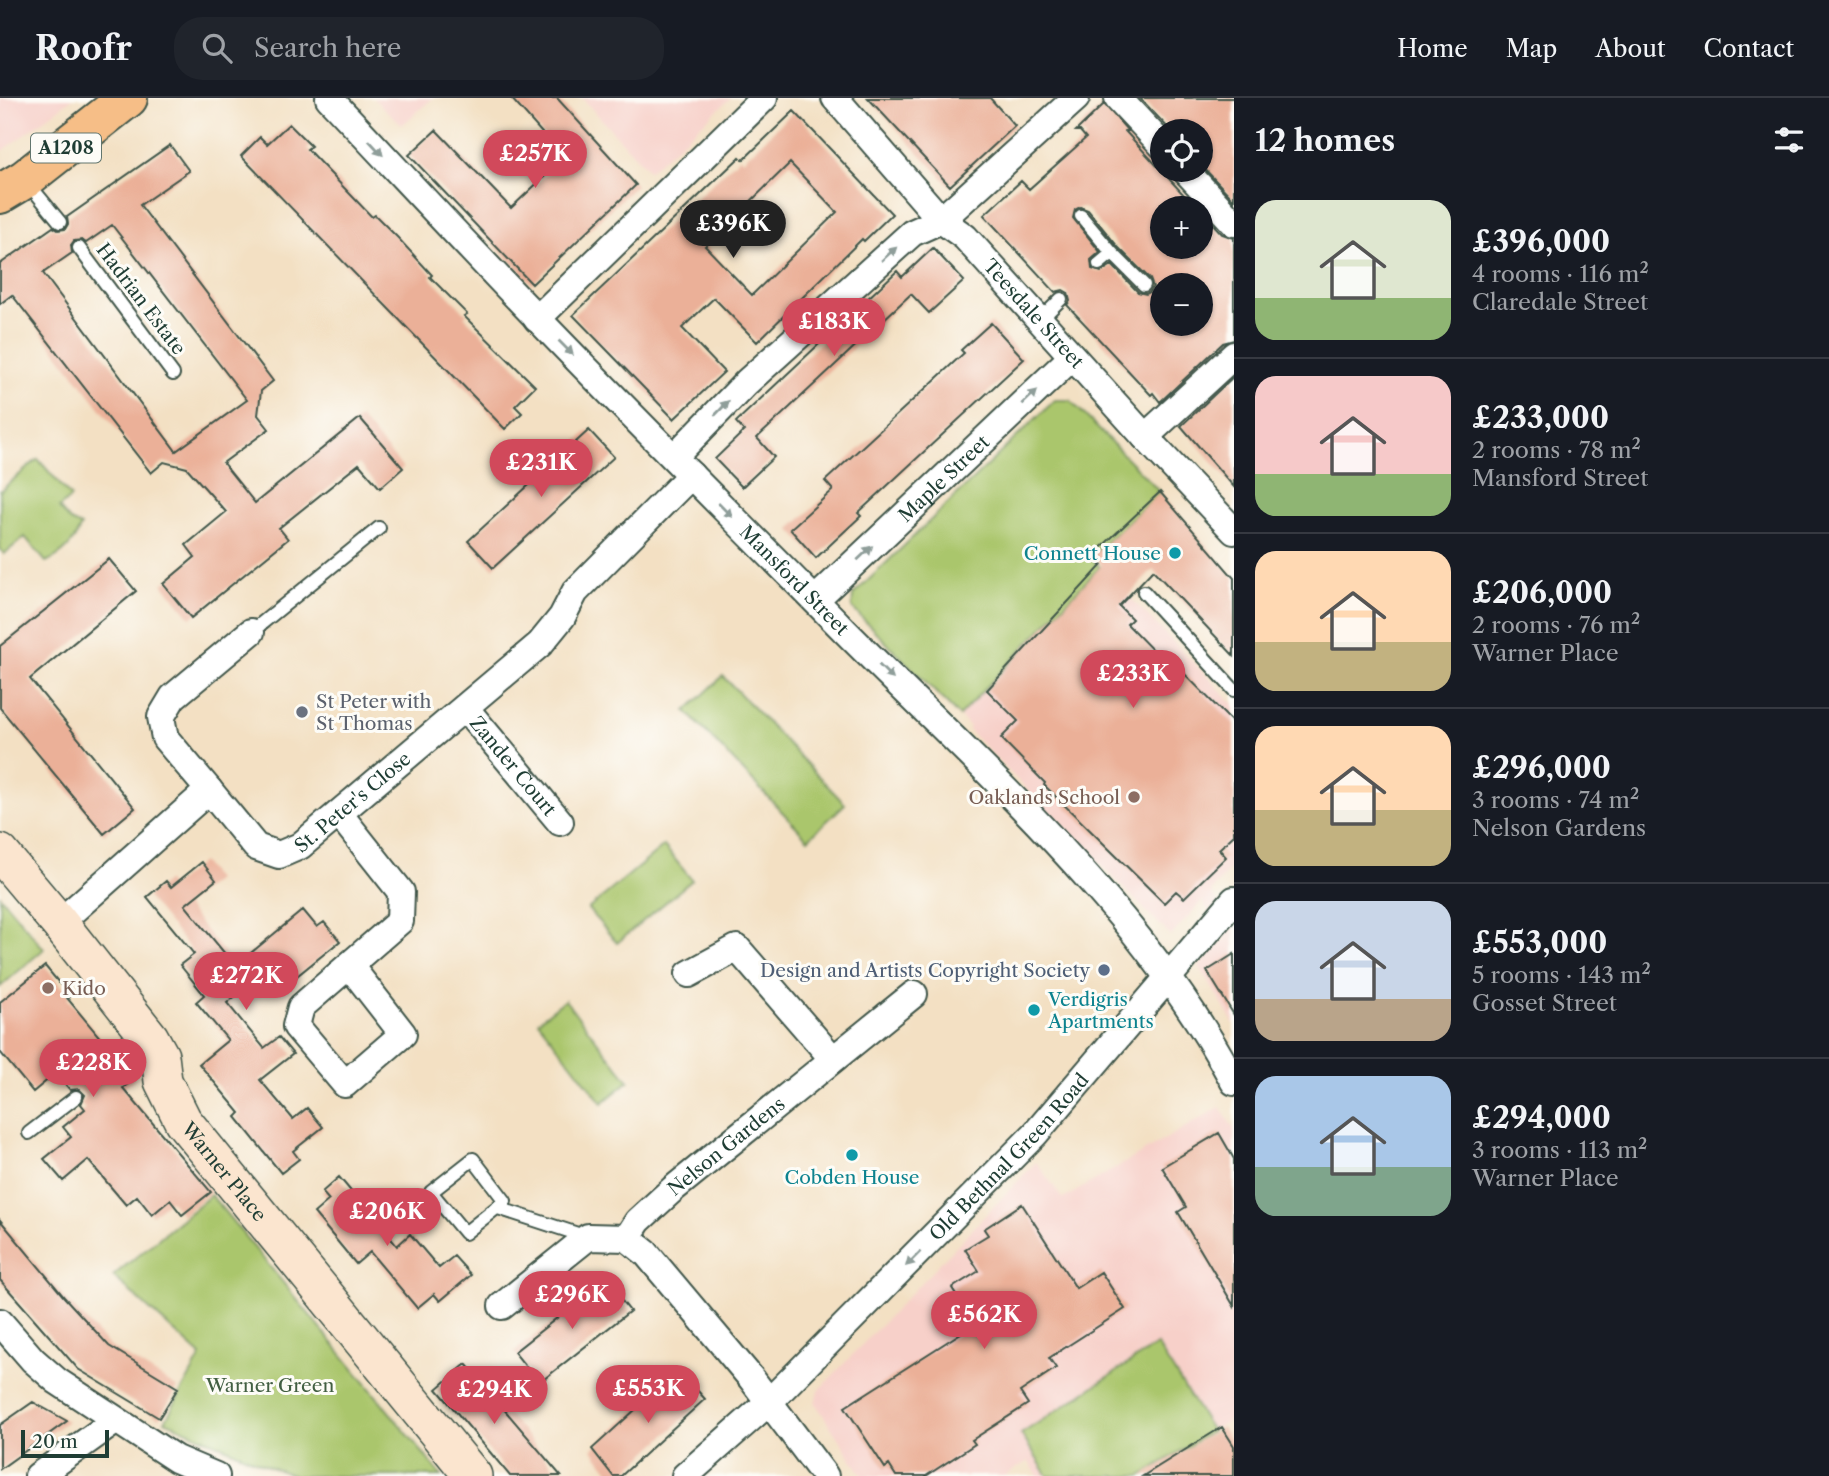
<!DOCTYPE html>
<meta charset="utf-8">
<style>
:root{--surface:#171b24;--page:#20242c;--text:#f1f3f6;--muted:#9ea1a6;--line:#363941;--accent:#d1495b}
body{margin:0;font-family:"Libre Caslon Text",serif;background:var(--page);color:var(--text);height:100vh;display:flex;flex-direction:column;font-size:26px;white-space:nowrap}
*{box-sizing:border-box;margin:0}
p{font-size:23px;color:var(--muted)}
.icon{flex:none;width:38px;height:38px;fill:none;stroke:currentColor;stroke-width:2;stroke-linecap:round;stroke-linejoin:round}
.map{position:relative;flex:1;overflow:hidden}
.drawer{display:flex;flex-direction:column;background:var(--surface);width:595px}
.drawer>*{flex:none}
.controls{position:absolute;left:1150px;top:21px;display:grid;gap:14px}
.controls a{display:grid;place-items:center;width:63px;height:63px;border-radius:50%;background:var(--surface);box-shadow:0 2px 5px #0004;font-size:35px}
.scale{position:absolute;left:21px;bottom:18px;width:88px;box-sizing:border-box;padding-left:7px;border:4px solid #1f3d34;border-top:0;font-size:19px;line-height:24px;white-space:nowrap;color:#1f3d34;-webkit-text-stroke:5px #fdfcf7;paint-order:stroke}
.price{position:absolute;translate:-50% -60px;padding:0 16px;border-radius:24px;background:var(--accent);color:#fff;font-size:23px;line-height:46px;filter:drop-shadow(0 2px 4px #0008)}
.price::after{content:'';position:absolute;left:50%;top:42px;width:21px;height:16px;margin-left:-10px;background:inherit;clip-path:polygon(0 0,100% 0,50% 100%)}
.price.active{background:#222;color:#fff}
ul{padding:0;list-style:none}
li{display:flex;align-items:center;gap:21px;height:175px;padding:0 21px}
li+li{border-top:2px solid var(--line)}
li span{display:grid;place-items:center;flex:none;width:196px;height:140px;border-radius:21px;color:#555}
li>.icon{margin-inline-start:auto}
span .icon{width:84px;height:84px;fill:#fffc;stroke-width:1}
li b{font-size:30px}
h2{display:flex;justify-content:space-between;align-items:center;height:84px;padding:0 21px;font-size:30px}
header{display:flex;align-items:center;gap:42px;box-sizing:border-box;height:98px;padding:0 35px;background:var(--surface);border-bottom:2px solid var(--line)}
header strong{font-size:33px}
nav{display:flex;gap:38px;margin-inline-start:auto;font-size:24px}
.search{width:490px;height:63px;background:var(--page);display:flex;align-items:center;gap:18px;box-sizing:border-box;padding:0 24px;border-radius:28px;color:var(--muted);font-size:26px}
main{display:flex;flex:1;min-height:0}
.map>svg:first-child{display:block}
</style>
<header>
<strong>Roofr</strong>
<div class="search"><svg class="icon" aria-label="search" viewBox="0 0 24 24"><circle cx="10" cy="10" r="6"/><path d="M15 15l6 6"/></svg>Search here</div>
<nav><a>Home</a><a>Map</a><a>About</a><a>Contact</a></nav>
</header>
<main>
<div class="map">
<svg width="1234" height="1378" viewBox="0 0 1234 1378">
<rect width="100%" height="100%" fill="#fdfcf7"/>
<filter id="ink" filterUnits="userSpaceOnUse"><feTurbulence type="fractalNoise" baseFrequency=".0143" numOctaves="2"/><feDisplacementMap in="SourceGraphic" scale="14" xChannelSelector="R" yChannelSelector="G"/><feConvolveMatrix kernelMatrix="1 2 1 2 8 2 1 2 1" color-interpolation-filters="sRGB"/></filter>
<filter id="wash" filterUnits="userSpaceOnUse"><feTurbulence type="fractalNoise" baseFrequency=".00686" numOctaves="4" result="noise"/><feDisplacementMap in="SourceGraphic" scale="28" xChannelSelector="R" yChannelSelector="G"/><feGaussianBlur stdDeviation="1.57" result="paint"/><feColorMatrix in="noise" values="0 0 0 0 0 0 0 0 0 0 0 0 0 0 0 0 0 1.4 0 .05"/><feComposite in="paint" operator="in"/></filter>
<g filter="url(#wash)">
<rect width="100%" height="100%" fill="#f3e0c3"/>
<!-- built -->
<path fill="#f7d0c9" d="M0,0H73L0,55Z
M373,0H433L402,27Z
M582,0H731L649,73Z
M1100,469L1234,606V766L1211,794L1234,830V926L1199,868L1225,840L1202,803L1171,838L968,632L970,629L959,618Z
M1220,1009L1234,1031V1319L1141,1378H1038L1028,1363L1005,1378H863L815,1305L818,1293L1036,1064L1063,1101Z"/>
<!-- green -->
<path fill="#aac66c" stroke="#648250" stroke-width="2" d="M1055,302H1070L1160,394L1090,459L1100,469L959,618L852,510L853,497Z
M38,361L71,399L59,410L70,423L81,428C73,446 64,456 46,464L25,439L4,456L0,451V393Z
M723,578L845,706L808,741L686,613Z
M664,748L692,782L617,845L588,811Z
M0,798L44,851L0,889Z
M565,902L629,983L602,1005L538,923Z
M211,1097L442,1378H296L270,1369L165,1323L201,1258L113,1178Z
M1157,1247L1212,1333L1141,1378H1048L1021,1336Z"/>
<g id="blocks">
<!-- building -->
<path fill="#ebb098" fill-rule="evenodd" d="M511,0H557L636,87L532,186L409,57L436,32L511,110L564,60Z
M868,0H990L1015,28L950,88Z
M1140,0H1234V102L1200,66V33H1171Z
M1104,6L1128,33H1125L1196,110H1162V149H1200V112L1222,136L1234,140V242L1223,245L1160,304L1153,295L1151,297L1067,207L1070,203L1068,195L1063,192L1055,194L984,117L1021,83L1029,91L1086,40L1080,33H1076ZM1080,109L1088,112L1118,149L1150,181L1153,189L1150,194L1146,196L1138,194L1112,167L1101,174L1092,171L1091,162L1100,154L1073,120L1075,112ZM1162,187H1200V226H1162Z
M794,13L892,116L864,143L862,141L757,244L714,200L682,230L724,274L674,321L573,217L740,59L743,62ZM790,65L837,114L752,197L705,148Z
M289,26L311,48L307,51L372,119L375,117L398,140L432,177L430,179L467,216L464,218L535,288L515,308L522,315L505,331L241,58L260,39L267,46Z
M170,47L189,73L140,107L273,283L261,293L258,317L269,331L223,365L255,405L360,320L403,370L380,390L359,366L279,430L288,441L191,520L163,486L195,459L186,447L226,414L187,370L164,364L151,375L12,197L0,206V166L53,129L58,132L65,131L68,126L67,119ZM112,127L247,302L176,353L43,175L72,155L71,147L74,143L82,142L86,145Z
M933,150L964,183L929,215L911,196L757,340L774,359L742,389L715,361L744,333L736,324L897,173L902,179Z
M991,225L1024,261L858,415L861,418L816,460L790,431L833,392L825,383L964,255L961,252Z
M1234,278V389L1181,328Z
M589,332L614,359L493,470L468,443Z
M1160,394L1234,480V558L1153,472L1119,508L1132,521L1127,526L1164,564L1169,560L1234,626V737L1219,751L1226,759L1184,800L1176,793L1164,805L1044,687L1045,685L1001,640L1018,623L987,592L1102,467L1093,457Z
M109,461L136,493L30,581L135,710L104,736L0,610V548Z
M202,764L216,782L185,807L235,868L303,812L317,829L324,824L340,843L282,890L267,872L227,905L264,950L279,939L293,956L260,982L293,1021L307,1010L323,1029L293,1053L299,1061L281,1075L236,1019L240,1015L199,966L228,942L196,904L204,897L180,867L194,856L147,799L166,783L171,789Z
M1234,856V917L1207,873Z
M45,868L70,898L67,900L117,960L114,965L116,970L122,975L129,973L135,980L123,990L211,1094L182,1117L170,1102L152,1117L137,1098L126,1107L88,1062L63,1083L44,1061L71,1039L63,1029L85,1011L81,1006L85,997L79,991L70,992L56,975L33,994L0,954V904Z
M1219,1035L1234,1061V1208L1178,1114L1186,1109L1162,1069Z
M339,1079L397,1148L410,1136L439,1170L454,1158L471,1177L440,1203L434,1196L417,1210L370,1154L356,1166L314,1115L329,1102L322,1094Z
M1022,1106L1076,1190L1101,1174L1125,1211L1049,1260L1056,1270L1020,1294L1028,1306L972,1342L975,1346L926,1378H896L889,1367L885,1370L845,1309L975,1226L952,1190L979,1173L965,1151L988,1137L984,1131Z
M0,1122L64,1199L109,1248L178,1290L159,1320L78,1271L0,1182Z
M605,1182L630,1213L539,1285L514,1254Z
M466,1266L497,1303L561,1378H510L437,1291Z
M679,1272L705,1301L621,1378H613L592,1351Z
M33,1304L67,1323L0,1371V1327Z
M1222,1329L1234,1348V1378H1143Z"/>
</g>
</g>
<g filter="url(#ink)">
<use href="#blocks" fill-opacity="0" stroke="#3f5549" stroke-width="2"/>
<g fill="none" stroke-linecap="round" stroke-linejoin="round">
<!-- lane casing -->
<g stroke="#3f5549" stroke-width="16">
<path id="lane" d="M27,84L60,124
M1081,118L1112,155L1144,187
M79,150L173,276
M1099,166L1112,155
M1040,222L1061,201
M1144,494L1234,592
M251,534L379,430
M123,966L152,952
M29,1035L76,999
M473,1061L505,1103L465,1135L431,1094Z
M498,1110L587,1139"/>
</g>
<!-- street casing -->
<g stroke="#3f5549" stroke-width="30">
<g id="street">
<path id="s1" d="M329,0C398,73 467,148 537,220C638,325 742,428 844,532C983,672 1140,808 1234,984"/>
<path id="s2" d="M835,0L941,122L965,139L1145,339L1234,433"/>
<path d="M1118,0L1162,47"/>
<path d="M1185,72L1234,125"/>
<path d="M537,221L764,0"/>
<path d="M1145,339L1234,257"/>
<path d="M674,359L747,284L912,135L941,122L1076,0"/>
<path id="s3" d="M815,502L1072,259"/>
<path id="s4" d="M466,611L560,724"/>
<path d="M209,692L165,640L161,619L173,599L251,534"/>
<path d="M340,717L401,794L400,823L301,909L296,928L345,986L403,936L350,868"/>
<path id="s5" d="M59,825L209,692L256,749L279,757L300,748L540,546L562,519L575,494L691,377"/>
<path d="M689,876L737,850L833,961"/>
<path id="s6" d="M627,1140L638,1123L673,1091L914,896"/>
<path d="M502,1208L588,1139L627,1140L646,1155L751,1280L825,1378"/>
<path d="M0,1224L33,1262L57,1283L176,1361L216,1378"/>
<path d="M38,1378L115,1323"/>
<path id="s7" d="M685,1378L769,1304L1035,1036L1234,802"/>
</g>
</g>
<!-- secondary casing -->
<g stroke="#3f5549" stroke-width="40">
<g id="secondary">
<path id="s8" d="M0,755L59,825L150,940L160,958L163,983L183,1023L473,1378"/>
</g>
</g>
<!-- primary casing -->
<g stroke="#3f5549" stroke-width="42">
<path id="primary" d="M0,96L25,81L128,0"/>
</g>
<!-- lane -->
<use href="#lane" stroke="#fff" stroke-width="12"/>
<!-- street -->
<use href="#street" stroke="#fff" stroke-width="26"/>
<!-- secondary -->
<use href="#secondary" stroke="#fbe5cf" stroke-width="37"/>
<!-- primary -->
<use href="#primary" stroke="#f6be87" stroke-width="38"/>
</g>
<!-- one-way arrows -->
<defs><path id="oneway-solid" d="M-6-.8H1V-3.2L6.5 0L1 3.2V.8H-6Z" transform="scale(1.75)"/></defs>
<g fill="#8f9e9a">
<use href="#oneway-solid" transform="translate(376 50) rotate(47)"/>
<use href="#oneway-solid" transform="translate(889 156) rotate(-42)"/>
<use href="#oneway-solid" transform="translate(566 250) rotate(45)"/>
<use href="#oneway-solid" transform="translate(1030 299) rotate(-43)"/>
<use href="#oneway-solid" transform="translate(722 310) rotate(-46)"/>
<use href="#oneway-solid" transform="translate(725 412) rotate(45)"/>
<use href="#oneway-solid" transform="translate(865 455) rotate(-43)"/>
<use href="#oneway-solid" transform="translate(886 574) rotate(45)"/>
<use href="#oneway-solid" transform="translate(913 1161) rotate(135)"/>
</g>
</g>
<!-- markers -->
<g fill="#0f9aa8" stroke="#fdfcf7" stroke-width="2.5">
<circle cx="1175" cy="455" r="7"/>
<circle cx="1034" cy="912" r="7"/>
<circle cx="852" cy="1057" r="7"/>
</g>
<circle fill="#6b7280" stroke="#fdfcf7" stroke-width="2.5" cx="302" cy="614" r="7"/>
<g fill="#8d6e63" stroke="#fdfcf7" stroke-width="2.5">
<circle cx="1134" cy="699" r="7"/>
<circle cx="48" cy="890" r="7"/>
</g>
<circle fill="#5c6f8a" stroke="#fdfcf7" stroke-width="2.5" cx="1104" cy="872" r="7"/>
<g text-anchor="middle" dominant-baseline="central" stroke-width="6" stroke-linejoin="round" paint-order="stroke">
<!-- shield labels -->
<rect fill="#fdfcf7" stroke="#62766e" stroke-width="2" x="31" y="35.5" width="70" height="29" rx="5"/>
<g font-size="18" font-weight="bold" fill="#1f3d34">
<text x="66" y="50">A1208</text>
</g>
<!-- street labels -->
<g font-size="19" fill="#1f3d34" stroke="#fdfcf7">
<text transform="translate(141 201) rotate(53)">Hadrian Estate</text>
<text stroke="none"><textPath href="#s2" startOffset="294">Teesdale Street</textPath></text>
<text stroke="none"><textPath href="#s3" startOffset="177">Maple Street</textPath></text>
<text stroke="none"><textPath href="#s1" startOffset="670">Mansford Street</textPath></text>
<text stroke="none"><textPath href="#s4" startOffset="74">Zander Court</textPath></text>
<text stroke="none"><textPath href="#s5" startOffset="390">St. Peter's Close</textPath></text>
<text stroke="none"><textPath href="#s6" startOffset="136">Nelson Gardens</textPath></text>
<text stroke="none"><textPath href="#s7" startOffset="455">Old Bethnal Green Road</textPath></text>
<text stroke="none"><textPath href="#s8" startOffset="394">Warner Place</textPath></text>
</g>
<!-- culture labels -->
<g font-size="19" fill="#0d838f" stroke="#fdfcf7" text-anchor="end">
<text x="1161" y="455">Connett House</text>
<text x="1048" y="901" text-anchor="start">Verdigris<tspan x="1048" dy="22">Apartments</tspan></text>
<text x="852" y="1079" text-anchor="middle">Cobden House</text>
</g>
<!-- worship labels -->
<g font-size="19" fill="#5b616d" stroke="#fdfcf7" text-anchor="start">
<text x="316" y="603">St Peter with<tspan x="316" dy="22">St Thomas</tspan></text>
</g>
<!-- education labels -->
<g font-size="19" fill="#785e54" stroke="#fdfcf7" text-anchor="end">
<text x="1120" y="699">Oaklands School</text>
<text x="62" y="890" text-anchor="start">Kido</text>
</g>
<!-- service labels -->
<g font-size="19" fill="#4e5e75" stroke="#fdfcf7" text-anchor="end">
<text x="1090" y="872">Design and Artists Copyright Society</text>
</g>
<!-- park labels -->
<g font-size="19" fill="#425f42" stroke="#fdfcf7">
<text x="270" y="1287">Warner Green</text>
</g>
</g>
</svg>
<div class="controls">
<a><svg class="icon" aria-label="locate" viewBox="0 0 24 24"><circle cx="12" cy="12" r="6"/><path d="M12 2v4M12 18v4M2 12h4M18 12h4"/></svg></a>
<a>+</a>
<a>−</a>
</div>
<div class="scale">20 m</div>
<b class="price" style="left:535px;top:92px">£257K</b>
<b class="price active" style="left:733px;top:162px">£396K</b>
<b class="price" style="left:834px;top:260px">£183K</b>
<b class="price" style="left:541px;top:401px">£231K</b>
<b class="price" style="left:1133px;top:612px">£233K</b>
<b class="price" style="left:246px;top:914px">£272K</b>
<b class="price" style="left:93px;top:1001px">£228K</b>
<b class="price" style="left:387px;top:1150px">£206K</b>
<b class="price" style="left:572px;top:1233px">£296K</b>
<b class="price" style="left:984px;top:1253px">£562K</b>
<b class="price" style="left:648px;top:1327px">£553K</b>
<b class="price" style="left:494px;top:1328px">£294K</b>
</div>
<section class="drawer">
<h2>12 homes<svg class="icon" aria-label="filters" viewBox="0 0 24 24"><path d="M4 7h16M4 17h16"/><circle cx="9" cy="7" r="2"/><circle cx="15" cy="17" r="2"/></svg></h2>
<ul>
<li><span style="background:linear-gradient(#dfe7d0 70%,#8fb573 0)"><svg class="icon" aria-label="home" viewBox="0 0 24 24"><path d="M3 11l9-7 9 7M6 9v11h12V9"/></svg></span><div><b>£396,000</b><p>4 rooms · 116 m²</p><p>Claredale Street</p></div></li>
<li><span style="background:linear-gradient(#f6c9c9 70%,#8fb573 0)"><svg class="icon" aria-label="home" viewBox="0 0 24 24"><path d="M3 11l9-7 9 7M6 9v11h12V9"/></svg></span><div><b>£233,000</b><p>2 rooms · 78 m²</p><p>Mansford Street</p></div></li>
<li><span style="background:linear-gradient(#ffd9b3 65%,#c2b280 0)"><svg class="icon" aria-label="home" viewBox="0 0 24 24"><path d="M3 11l9-7 9 7M6 9v11h12V9"/></svg></span><div><b>£206,000</b><p>2 rooms · 76 m²</p><p>Warner Place</p></div></li>
<li><span style="background:linear-gradient(#ffd9b3 60%,#c2b280 0)"><svg class="icon" aria-label="home" viewBox="0 0 24 24"><path d="M3 11l9-7 9 7M6 9v11h12V9"/></svg></span><div><b>£296,000</b><p>3 rooms · 74 m²</p><p>Nelson Gardens</p></div></li>
<li><span style="background:linear-gradient(#c9d6e8 70%,#b9a48a 0)"><svg class="icon" aria-label="home" viewBox="0 0 24 24"><path d="M3 11l9-7 9 7M6 9v11h12V9"/></svg></span><div><b>£553,000</b><p>5 rooms · 143 m²</p><p>Gosset Street</p></div></li>
<li><span style="background:linear-gradient(#a9c7e8 65%,#7fa58c 0)"><svg class="icon" aria-label="home" viewBox="0 0 24 24"><path d="M3 11l9-7 9 7M6 9v11h12V9"/></svg></span><div><b>£294,000</b><p>3 rooms · 113 m²</p><p>Warner Place</p></div></li>
</ul>
</section>
</main>
